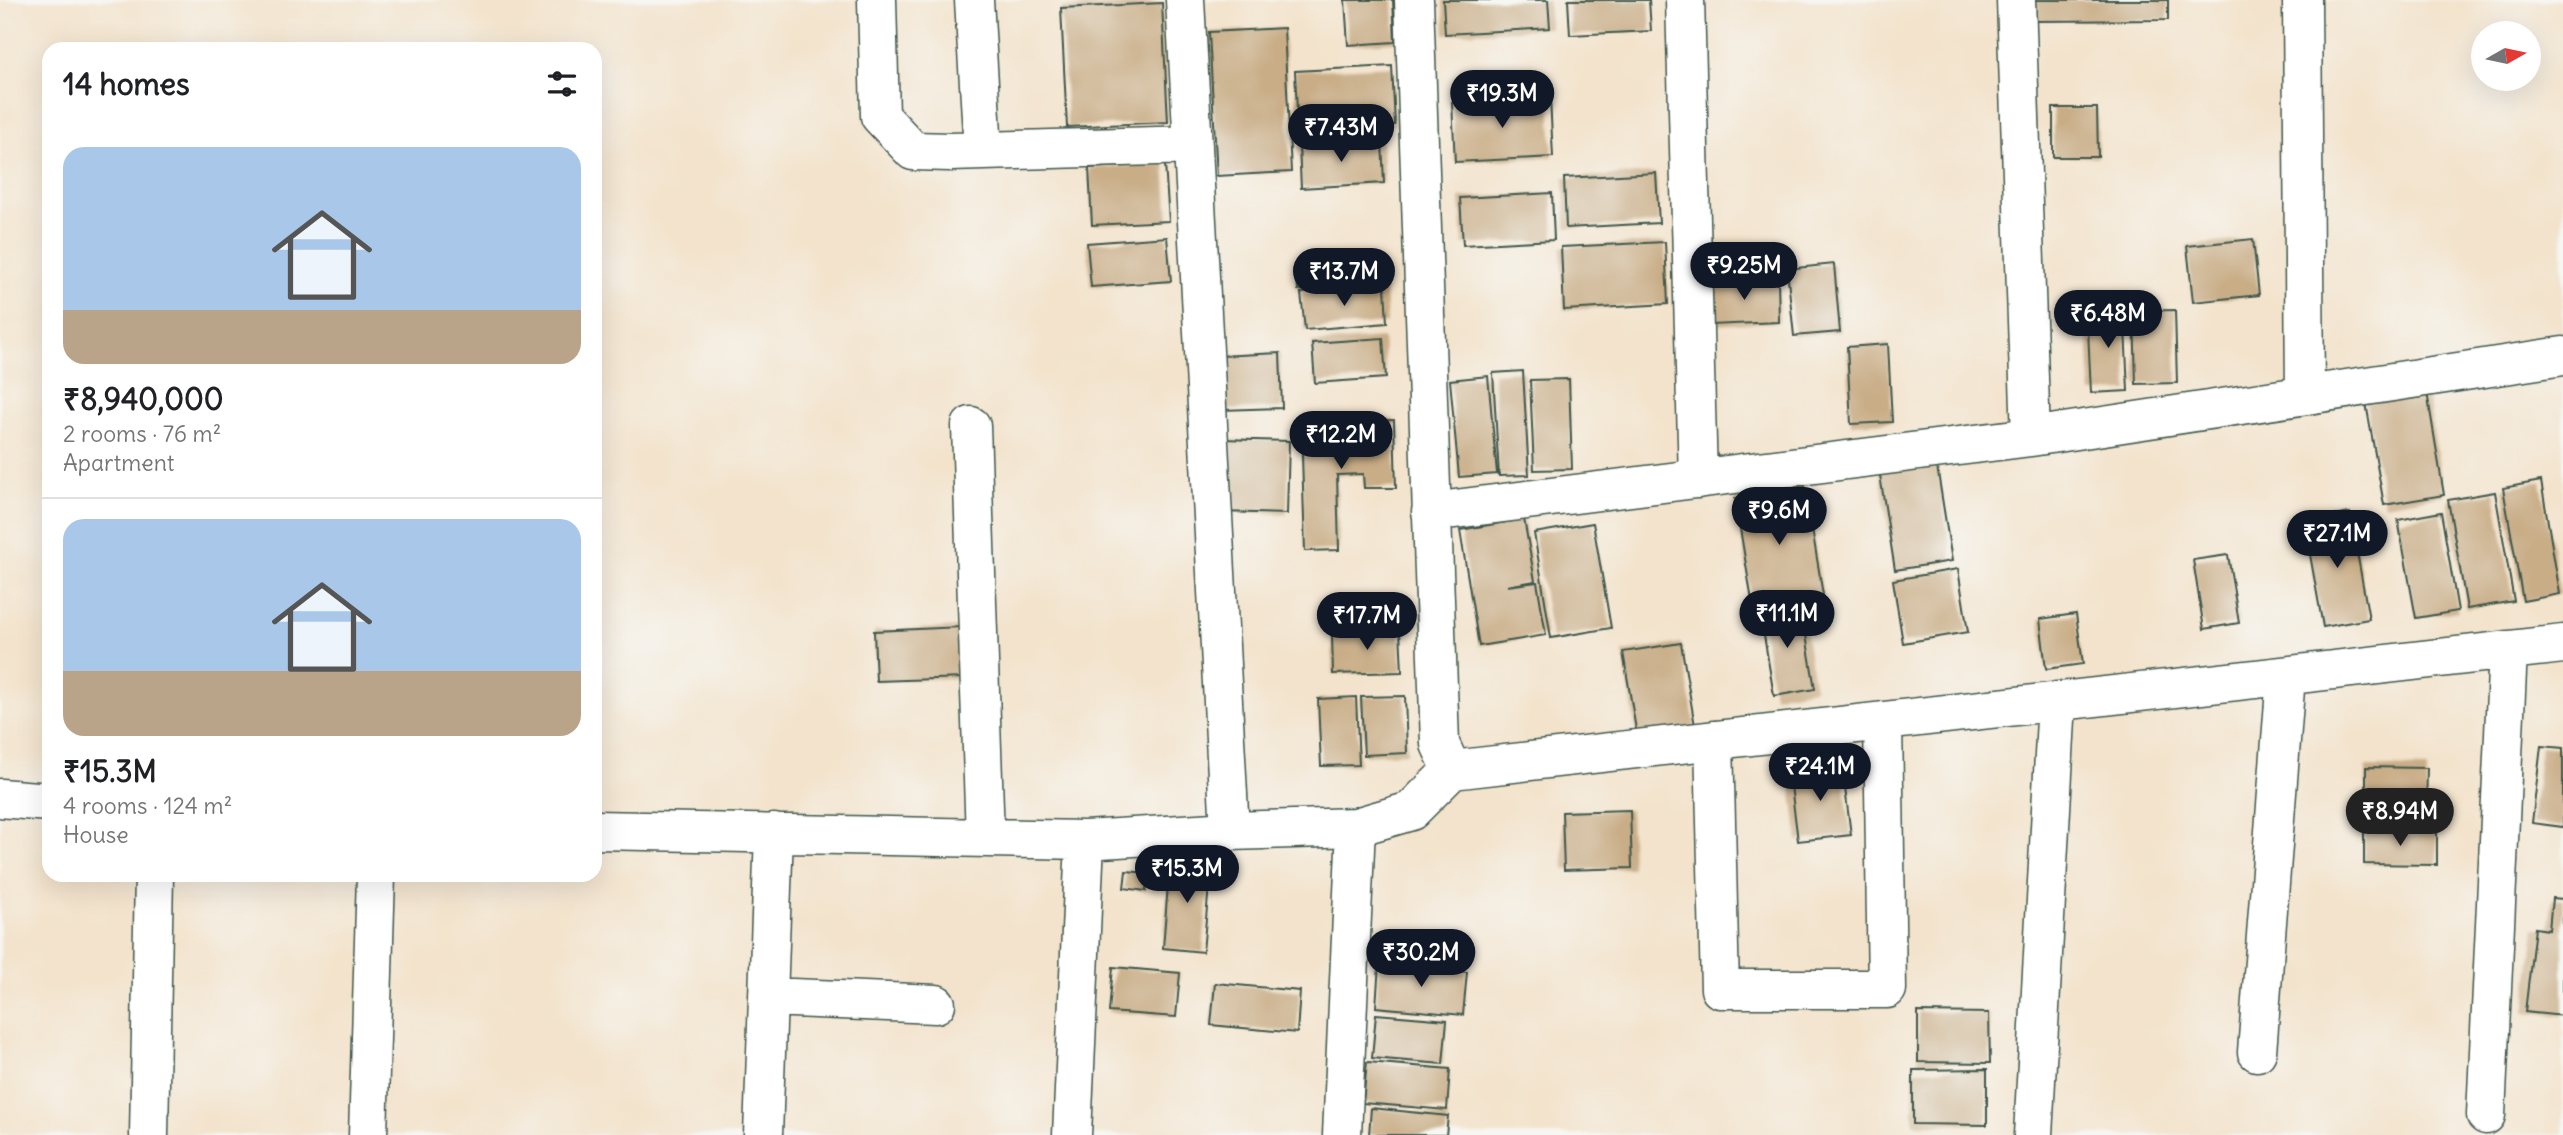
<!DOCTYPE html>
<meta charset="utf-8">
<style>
:root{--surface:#fff;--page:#f6f6f6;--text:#202124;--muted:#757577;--line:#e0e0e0;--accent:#111827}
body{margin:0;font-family:Delius,sans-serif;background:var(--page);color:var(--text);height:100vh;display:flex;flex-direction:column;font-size:26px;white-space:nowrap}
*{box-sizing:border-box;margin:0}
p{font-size:23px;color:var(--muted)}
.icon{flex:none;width:38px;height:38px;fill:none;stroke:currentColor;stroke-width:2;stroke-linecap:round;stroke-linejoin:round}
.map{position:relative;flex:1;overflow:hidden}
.drawer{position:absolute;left:42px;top:42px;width:560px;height:840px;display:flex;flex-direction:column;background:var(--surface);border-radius:21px;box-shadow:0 7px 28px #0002}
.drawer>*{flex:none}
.needle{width:46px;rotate:81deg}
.controls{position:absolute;left:2471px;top:21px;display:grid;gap:14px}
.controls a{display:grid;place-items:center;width:70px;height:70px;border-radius:50%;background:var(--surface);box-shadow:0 7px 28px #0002;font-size:35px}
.price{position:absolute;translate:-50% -60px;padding:0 16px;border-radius:24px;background:var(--accent);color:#fff;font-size:23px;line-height:46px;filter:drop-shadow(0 2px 4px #0008)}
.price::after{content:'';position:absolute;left:50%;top:42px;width:21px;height:16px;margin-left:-10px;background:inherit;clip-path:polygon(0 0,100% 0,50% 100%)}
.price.on{background:#222;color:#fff}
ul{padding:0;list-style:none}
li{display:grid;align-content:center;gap:14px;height:371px;padding:0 21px}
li+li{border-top:2px solid var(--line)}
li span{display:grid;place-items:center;height:217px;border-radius:21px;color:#555}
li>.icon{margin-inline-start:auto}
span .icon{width:126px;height:126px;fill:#fffc;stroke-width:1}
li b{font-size:30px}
h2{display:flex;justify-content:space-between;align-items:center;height:84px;padding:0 21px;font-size:30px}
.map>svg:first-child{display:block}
</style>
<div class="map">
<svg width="2563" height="1135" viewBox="0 0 2563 1135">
<rect width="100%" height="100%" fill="#f6f6f2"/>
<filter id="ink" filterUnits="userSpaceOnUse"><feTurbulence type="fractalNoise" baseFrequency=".0143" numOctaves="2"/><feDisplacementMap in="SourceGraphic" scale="14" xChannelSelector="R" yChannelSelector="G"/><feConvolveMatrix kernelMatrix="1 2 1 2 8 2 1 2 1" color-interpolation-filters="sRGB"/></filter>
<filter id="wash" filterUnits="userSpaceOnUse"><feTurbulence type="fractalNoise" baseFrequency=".00686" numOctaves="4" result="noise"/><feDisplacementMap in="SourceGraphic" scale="28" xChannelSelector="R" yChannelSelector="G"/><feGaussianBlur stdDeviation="1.57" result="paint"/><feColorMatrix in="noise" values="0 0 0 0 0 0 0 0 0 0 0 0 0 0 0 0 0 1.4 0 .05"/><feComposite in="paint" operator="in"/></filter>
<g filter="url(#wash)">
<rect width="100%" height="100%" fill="#f3e3cc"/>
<g id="blocks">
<!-- building -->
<path fill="#c9ad87" d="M1345,0H1393L1395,42L1348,45Z
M1443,0H1548L1550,28L1445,34Z
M1568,0H1649L1651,31L1570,35Z
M2032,0H2168V20L2031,21Z
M1162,3L1168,122L1067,127L1061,8Z
M1284,28L1291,172L1217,176L1209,32Z
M1392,66L1395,125L1298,130L1295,71Z
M1550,98L1553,157L1455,162L1452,102Z
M2053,108H2097L2098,157H2053Z
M1382,141L1384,183L1301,188L1299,145Z
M1165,164L1169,221L1092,225L1089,168Z
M1656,173L1659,223L1566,228L1564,178Z
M1552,193L1554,240L1463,245L1460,198Z
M1167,237L1171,281L1091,287L1087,243Z
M2253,239L2259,295L2193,302L2187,246Z
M1665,242L1668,304L1564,310L1561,247Z
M1381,261L1383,285L1298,290L1296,267Z
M1834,264L1840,332L1794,336L1787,269Z
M1778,280L1779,322L1710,325L1708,282Z
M1385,286L1387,323L1305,330L1301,293Z
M2124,306L2128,391L2091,393L2087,308Z
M2175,310L2177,383L2136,384L2134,311Z
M1383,338L1386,378L1315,383L1312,343Z
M1888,344L1892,422L1851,424L1847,347Z
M1280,353L1282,408L1222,410L1219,356Z
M1523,371L1529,475L1499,476L1493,373Z
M1488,376L1497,474L1459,477L1450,380Z
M1569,379L1572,469L1534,470L1530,380Z
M2427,392L2444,495L2384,505L2366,403Z
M1394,420L1396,488H1364L1363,474L1337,475L1339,550L1305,551L1301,422Z
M1222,439L1289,441L1287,514L1221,512Z
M1936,460L1952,561L1895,570L1879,469Z
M2541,481L2560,594L2523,601L2503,488Z
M1805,486L1823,595L1753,607L1735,498Z
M2495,492L2514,601L2467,609L2448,500Z
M2441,512L2458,611L2416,618L2398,520Z
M2350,513L2369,619L2323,627L2304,521Z
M1524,519L1535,581L1507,586L1537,582L1546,635L1479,646L1460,530Z
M1593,523L1611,628L1551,638L1534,533Z
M2228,555L2239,623L2204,629L2193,560Z
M1958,569L1968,632L1903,643L1893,580Z
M1801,605L1815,689L1774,696L1760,611Z
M2076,614L2083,664L2046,669L2040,619Z
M962,627L964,678L876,681L874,631Z
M1400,630L1402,672L1333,674L1332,633Z
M1681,643L1695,726L1637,736L1623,652Z
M1405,696L1407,753L1364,755L1361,697Z
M1356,697L1359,765L1321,766L1318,699Z
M2541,746L2563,748V827L2532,823Z
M1842,764L1851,835L1798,841L1789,770Z
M2366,767L2427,768L2426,812L2366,811Z
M1630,810L1632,868L1564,870L1562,812Z
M2364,831L2437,832V865L2364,864Z
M1170,859L1211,863L1203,952L1163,948Z
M1126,871L1148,873L1146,891L1124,888Z
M2552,898L2563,899V1016L2525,1012L2535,928L2549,930Z
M1379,964L1467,972L1463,1015L1376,1007Z
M1113,967L1180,973L1176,1017L1109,1012Z
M1215,983L1300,991L1297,1033L1211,1025Z
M1918,1012L1989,1013L1990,1063L1918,1062Z
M1376,1014L1447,1020L1443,1064L1372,1058Z
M1367,1062L1450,1069L1447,1110L1363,1103Z
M1987,1069V1125L1913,1124V1070Z
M1371,1108L1448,1116L1446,1135H1369Z"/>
</g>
</g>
<g filter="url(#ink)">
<use href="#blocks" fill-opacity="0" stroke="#3f564b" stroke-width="2"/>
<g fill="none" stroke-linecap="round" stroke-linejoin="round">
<!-- minor casing -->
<g stroke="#3f564b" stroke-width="41">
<path id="minor" d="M877,0L880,116L913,151L950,152L1193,145
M974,0L983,151
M1185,0L1230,831L1356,827L1411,811L1452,770L2563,644
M1414,0L1440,744L1452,770
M1685,0L1698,479
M2016,0L2031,437
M2302,0L2305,395
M971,426L985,838
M1431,512L2031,437L2563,356
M1714,740L1720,989H1887L1883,721
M0,798L49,802
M595,830L1085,840
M768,997L936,1004
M2257,1052L2286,676
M2486,1115L2508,650
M149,1135L154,875
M368,1135L376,875
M763,1135L774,833
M1072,1135L1085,840L1230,831
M1342,1135L1356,827
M2033,1135L2057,701"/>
</g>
<!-- minor -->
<use href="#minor" stroke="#fff" stroke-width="38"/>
</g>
</g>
</svg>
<div class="controls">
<a><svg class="needle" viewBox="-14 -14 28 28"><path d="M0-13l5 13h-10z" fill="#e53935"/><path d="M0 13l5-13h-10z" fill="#757577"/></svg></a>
</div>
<b class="price" style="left:1502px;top:130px">₹19.3M</b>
<b class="price" style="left:1341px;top:164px">₹7.43M</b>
<b class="price" style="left:1744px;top:302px">₹9.25M</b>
<b class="price" style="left:1344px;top:308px">₹13.7M</b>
<b class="price" style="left:2108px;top:350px">₹6.48M</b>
<b class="price" style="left:1341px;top:471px">₹12.2M</b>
<b class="price" style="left:1779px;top:547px">₹9.6M</b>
<b class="price" style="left:2337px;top:570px">₹27.1M</b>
<b class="price" style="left:1787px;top:650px">₹11.1M</b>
<b class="price" style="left:1367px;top:652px">₹17.7M</b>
<b class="price" style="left:1820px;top:803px">₹24.1M</b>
<b class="price on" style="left:2400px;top:848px">₹8.94M</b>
<b class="price" style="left:1187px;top:905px">₹15.3M</b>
<b class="price" style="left:1421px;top:989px">₹30.2M</b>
<section class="drawer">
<h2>14 homes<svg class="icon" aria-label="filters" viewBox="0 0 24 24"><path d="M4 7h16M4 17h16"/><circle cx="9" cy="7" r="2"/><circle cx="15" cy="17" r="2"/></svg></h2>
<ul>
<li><span style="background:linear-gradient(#a9c7e8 75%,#b9a48a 0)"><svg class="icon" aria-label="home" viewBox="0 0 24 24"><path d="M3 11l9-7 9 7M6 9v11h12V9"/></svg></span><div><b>₹8,940,000</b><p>2 rooms · 76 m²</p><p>Apartment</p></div></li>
<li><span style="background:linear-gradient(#a9c7e8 70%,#b9a48a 0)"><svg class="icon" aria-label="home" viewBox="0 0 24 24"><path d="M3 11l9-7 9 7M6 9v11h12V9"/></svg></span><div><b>₹15.3M</b><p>4 rooms · 124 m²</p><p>House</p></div></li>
</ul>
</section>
</div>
